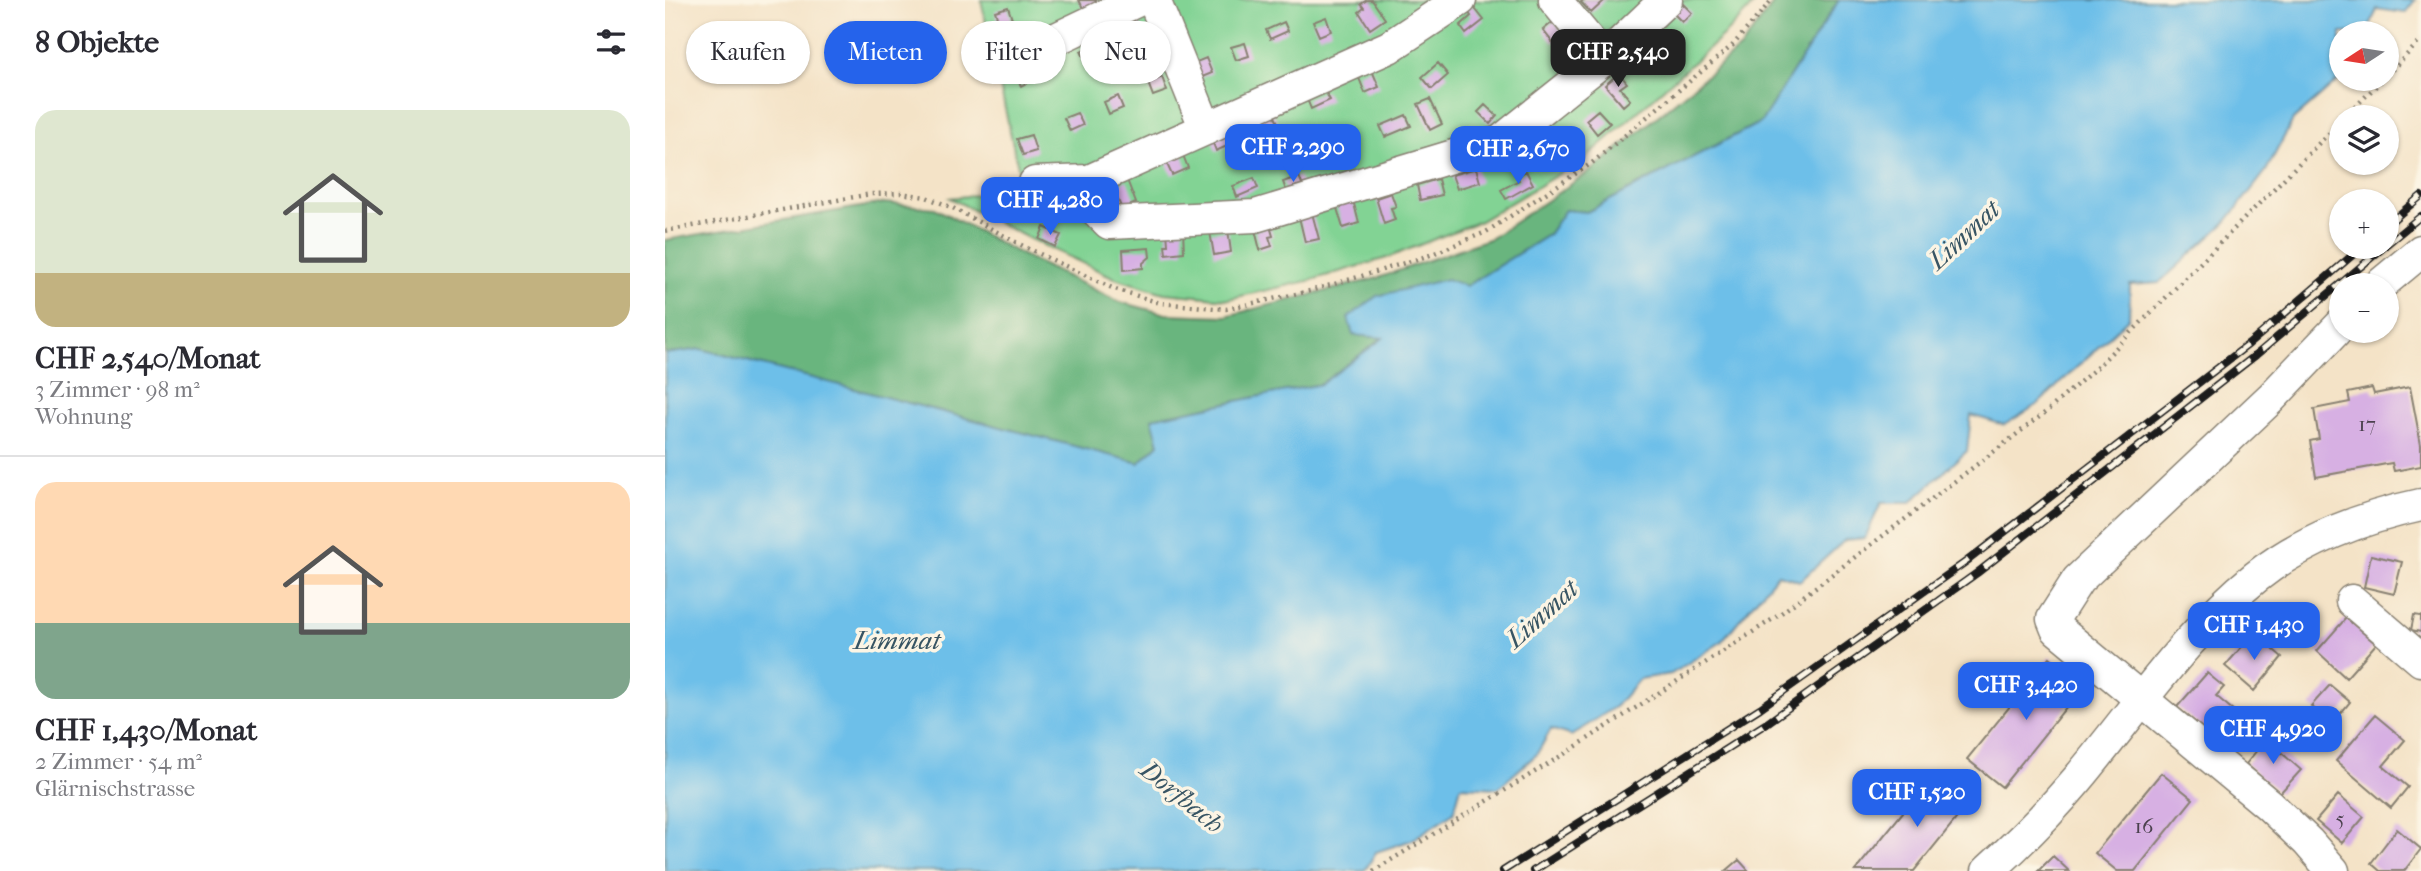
<!DOCTYPE html>
<html lang="de">
<meta charset="utf-8">
<style>
:root{--surface:#fff;--page:#f2f2f3;--text:#2b2b33;--muted:#7c7c81;--line:#e1e1e2;--accent:#2563eb}
body{margin:0;font-family:"IM FELL French Canon",serif;background:var(--page);color:var(--text);height:100vh;display:flex;flex-direction:column;font-size:26px;white-space:nowrap}
*{box-sizing:border-box;margin:0}
p{font-size:23px;color:var(--muted)}
.icon{flex:none;width:38px;height:38px;fill:none;stroke:currentColor;stroke-width:2;stroke-linecap:round;stroke-linejoin:round}
.map{position:relative;flex:1;overflow:hidden}
.details{display:flex;flex-direction:column;background:var(--surface);width:665px}
.details>*{flex:none}
.guide{position:absolute;left:21px;top:21px;width:665px;height:63px;display:flex;gap:14px}
.needle{width:46px;rotate:258deg}
.tools{position:absolute;left:1664px;top:21px;display:grid;gap:14px}
.tools a{display:grid;place-items:center;width:70px;height:70px;border-radius:50%;background:var(--surface);box-shadow:0 2px 5px #0004;font-size:35px}
.price{position:absolute;translate:-50% -60px;padding:0 16px;border-radius:14px;background:var(--accent);color:#fff;font-size:23px;line-height:46px;filter:drop-shadow(0 2px 4px #0008)}
.price::after{content:'';position:absolute;left:50%;top:42px;width:21px;height:16px;margin-left:-10px;background:inherit;clip-path:polygon(0 0,100% 0,50% 100%)}
.price.selected{background:#222;color:#fff}
ul{padding:0;list-style:none}
li{display:grid;align-content:center;gap:14px;height:371px;padding:0 35px}
li+li{border-top:2px solid var(--line)}
li span{display:grid;place-items:center;height:217px;border-radius:21px;color:#555}
li>.icon{margin-inline-start:auto}
span .icon{width:126px;height:126px;fill:#fffc;stroke-width:1}
li b{font-size:30px}
h2{display:flex;justify-content:space-between;align-items:center;height:84px;padding:0 35px;font-size:30px}
.chip{padding:0 24px;border-radius:32px;background:var(--surface);box-shadow:0 2px 5px #0004;font-size:24px;line-height:63px}
.chip.selected{background:var(--accent);color:#fff}
main{display:flex;flex:1;min-height:0}
.map>svg:first-child{display:block}
</style>
<main>
<section class="details">
<h2>8 Objekte<svg class="icon" aria-label="filters" viewBox="0 0 24 24"><path d="M4 7h16M4 17h16"/><circle cx="9" cy="7" r="2"/><circle cx="15" cy="17" r="2"/></svg></h2>
<ul>
<li><span style="background:linear-gradient(#dfe7d0 75%,#c2b280 0)"><svg class="icon" aria-label="home" viewBox="0 0 24 24"><path d="M3 11l9-7 9 7M6 9v11h12V9"/></svg></span><div><b>CHF 2,540/Monat</b><p>3 Zimmer · 98 m²</p><p>Wohnung</p></div></li>
<li><span style="background:linear-gradient(#ffd9b3 65%,#7fa58c 0)"><svg class="icon" aria-label="home" viewBox="0 0 24 24"><path d="M3 11l9-7 9 7M6 9v11h12V9"/></svg></span><div><b>CHF 1,430/Monat</b><p>2 Zimmer · 54 m²</p><p>Glärnischstrasse</p></div></li>
</ul>
</section>
<div class="map">
<svg width="1756" height="871" viewBox="0 0 1756 871">
<rect width="100%" height="100%" fill="#fcf5e5"/>
<filter id="ink" filterUnits="userSpaceOnUse"><feTurbulence type="fractalNoise" baseFrequency=".0143" numOctaves="2"/><feDisplacementMap in="SourceGraphic" scale="14" xChannelSelector="R" yChannelSelector="G"/><feConvolveMatrix kernelMatrix="1 2 1 2 8 2 1 2 1" color-interpolation-filters="sRGB"/></filter>
<filter id="wash" filterUnits="userSpaceOnUse"><feTurbulence type="fractalNoise" baseFrequency=".00686" numOctaves="4" result="noise"/><feDisplacementMap in="SourceGraphic" scale="28" xChannelSelector="R" yChannelSelector="G"/><feGaussianBlur stdDeviation="1.57" result="paint"/><feColorMatrix in="noise" values="0 0 0 0 0 0 0 0 0 0 0 0 0 0 0 0 0 1.4 0 .05"/><feComposite in="paint" operator="in"/></filter>
<g filter="url(#wash)">
<rect width="100%" height="100%" fill="#f4e3c7"/>
<!-- green -->
<path fill="#82d394" stroke="#4f7858" stroke-width="2" d="M316,0H1093L1061,33L922,157L815,221L722,258L643,281L563,299L499,293L450,278L363,238L285,198L358,190Z"/>
<!-- forest -->
<path fill="#69b57e" stroke="#42684d" stroke-width="2" d="M1111,0H1174L1096,122L922,212L900,210L883,235L719,337L656,384L487,418L494,444L474,463L36,349L0,354V240L219,203L270,208L357,255L455,302L501,314L561,316L713,278L826,238L930,168L1076,47Z"/>
<!-- water -->
<path fill="#6dbfe9" stroke="#446e82" stroke-width="2" d="M1174,0H1750L1740,13L1712,9L1702,33H1676V78L1628,120L1601,171L1562,221L1494,283L1465,285L1464,318L1372,405L1339,425L1306,415L1302,451L1245,503H1216L1200,538L1180,540L1135,581L1113,574L1056,642L1006,674L974,679L951,706L906,736L886,729L872,754L833,788L796,786L789,812L747,840L711,852L701,869L697,871H0V354L36,349L474,463L494,444L487,418L656,384L718,338L688,335L683,318L712,296L782,279L801,286L883,235L900,210L922,212L1096,122Z"/>
<g id="blocks">
<!-- building -->
<path fill="#d7b0e3" d="M414,0H431L436,10L422,17Z
M702,0H707L720,19L705,29L694,12L699,8L696,4Z
M918,0H940L926,13L916,2Z
M1018,4L1027,13L1017,22L1008,13Z
M807,5L819,20L801,34L795,26L806,16L801,9Z
M343,7L347,19L334,23L330,11Z
M661,17L666,31L654,36L648,22Z
M889,21L899,34L888,43L878,30Z
M619,22L623,31L605,39L601,30Z
M460 31a9 9 0 1 1 18 0a9 9 0 1 1-18 0Z
M991,30L1000,38L981,57L972,48Z
M438,40L443,51L421,62L416,51Z
M580,43L584,56L571,60L566,47Z
M541,58L547,73L530,80L524,65Z
M773,63L783,75L767,89L757,77Z
M360,66L367,80L356,86L348,72Z
M706,68L714,87L700,93L692,73Z
M954,73L962,83L955,88L965,100L958,106L940,85Z
M497,77L502,91L488,96L483,83Z
M660,91L665,100L646,109L642,99Z
M453,96L458,108L444,114L439,102Z
M765,99L777,124L765,130L753,104Z
M820,105L832,116L825,124L813,112Z
M933,110L945,123L932,134L921,120Z
M608,112L613,123L599,129L594,118Z
M412,113L418,125L405,131L399,118Z
M741,115L746,126L720,137L715,126Z
M880,131L891,138L877,159L866,152Z
M565,133L569,143L551,151L547,140Z
M366,135L371,151L358,155L352,139Z
M675,138L680,150L665,156L660,144Z
M518,155L523,168L507,175L501,162Z
M811,168L815,182L792,189L787,175Z
M861,171L868,184L841,199L836,190L854,180L852,176Z
M634,176L638,187L622,193L618,182Z
M589,178L593,188L572,197L568,186Z
M773,179L777,195L755,200L752,185Z
M462,180L471,203L457,209L447,187Z
M726,193L731,207L726,208L730,220L719,224L711,198Z
M688,200L694,223L678,228L671,205Z
M647,213L654,239L640,242L634,217Z
M605,226L608,236L604,237L607,246L595,250L590,230Z
M379,227L396,235L390,247L374,239Z
M518,230L519,252L501,254L500,245H503L502,231Z
M563,230L566,252L549,255L545,232Z
M484,248L485,257L478,263V268L459,270L458,250Z
M1745,387L1756,445V466L1729,471L1727,463L1651,477L1645,441L1654,439L1649,409L1685,402L1683,393L1707,388L1709,394Z
M1706,555L1737,562L1729,594L1699,587Z
M1749,615L1756,616V632L1746,630Z
M1681,618L1711,644L1681,678L1652,651Z
M1589,633L1617,657L1589,691L1560,666Z
M1385,657L1419,685L1337,787L1302,759Z
M1542,673L1559,687L1551,696L1575,716L1554,742L1512,707Z
M1665,685L1685,702L1667,724L1646,706Z
M1710,715L1740,740L1718,766L1743,787L1726,808L1671,761Z
M1601,739L1636,770L1615,793L1581,764Z
M1496,773L1528,799L1470,871H1452L1430,853Z
M1269,774L1304,803L1249,871H1190Z
M1673,795L1699,817L1677,843L1651,821Z
M1732,829L1756,849L1739,871H1715L1706,863Z
M1388,856L1404,871H1373Z
M1074,860L1084,871H1061Z"/>
</g>
</g>
<g filter="url(#ink)">
<use href="#blocks" fill-opacity="0" stroke="#888072" stroke-width="2"/>
<g fill="none" stroke-linecap="round" stroke-linejoin="round">
<!-- minor casing -->
<g stroke="#888072" stroke-width="35">
<path id="minor" d="M489,0L541,129
M795,0L724,47L424,181L427,206L444,223L590,216L835,142L939,59
M890,0L939,59L1001,0
M353,57L473,0
M370,183L424,181
M1715,285L1756,251
M1687,601L1756,660
M1323,871C1354,843 1385,812 1412,780C1470,711 1521,633 1591,577C1637,540 1699,517 1756,505
M1668,871L1643,842L1604,805L1392,629L1388,619L1413,580L1606,398L1676,325"/>
</g>
<!-- path -->
<path stroke="#888072" stroke-width="4.5" stroke-dasharray="2 5" stroke-linecap="butt" d="M1722,75L1756,40
M1680,117L1718,79
M0,231L206,194L236,193L261,197L286,207L358,246L447,288L495,303L561,309L645,291L714,271L765,255L821,232L927,163L1068,45L1107,0
M708,871L904,751L1111,617L1381,412L1432,367L1676,121"/>
<!-- minor -->
<use href="#minor" stroke="#fff" stroke-width="32"/>
<!-- rail casing -->
<g stroke="#1c1c1c" stroke-width="8">
<path id="rail" d="M1722,225L1756,196
M1722,244L1756,216
M838,871L1095,708L1302,561L1584,344L1697,247
M868,871L1102,723L1312,573L1591,355L1719,247"/>
</g>
<!-- rail -->
<use href="#rail" stroke="#fcf5e5" stroke-width="5" stroke-dasharray="16" stroke-linecap="butt"/>
</g>
</g>
<g text-anchor="middle" dominant-baseline="central" stroke-width="7" stroke-linejoin="round" paint-order="stroke">
<!-- number labels -->
<g font-size="21" fill="#4b414e">
<text x="1702" y="424">17</text>
<text x="1675" y="819">5</text>
<text x="1479" y="826">16</text>
</g>
<!-- water labels -->
<g font-size="26" font-style="italic" fill="#385564" stroke="#fcf5e5">
<text transform="translate(1299 235) rotate(-43)">Limmat</text>
<text transform="translate(877 614) rotate(-42)">Limmat</text>
<text x="232" y="640">Limmat</text>
<text transform="translate(517 797) rotate(39)">Dorfbach</text>
</g>
</g>
</svg>
<div class="tools">
<a><svg class="needle" viewBox="-14 -14 28 28"><path d="M0-13l5 13h-10z" fill="#e53935"/><path d="M0 13l5-13h-10z" fill="#7c7c81"/></svg></a>
<a><svg class="icon" aria-label="layers" viewBox="0 0 24 24"><path d="M12 4l9 5-9 5-9-5zM3 14l9 5 9-5"/></svg></a>
<a>+</a>
<a>−</a>
</div>
<b class="price selected" style="left:953px;top:89px">CHF 2,540</b>
<b class="price" style="left:628px;top:184px">CHF 2,290</b>
<b class="price" style="left:853px;top:186px">CHF 2,670</b>
<b class="price" style="left:385px;top:237px">CHF 4,280</b>
<b class="price" style="left:1589px;top:662px">CHF 1,430</b>
<b class="price" style="left:1361px;top:722px">CHF 3,420</b>
<b class="price" style="left:1608px;top:766px">CHF 4,920</b>
<b class="price" style="left:1252px;top:829px">CHF 1,520</b>
<div class="guide">
<a class="chip">Kaufen</a>
<a class="chip selected">Mieten</a>
<a class="chip">Filter</a>
<a class="chip">Neu</a>
</div>
</div>
</main>
